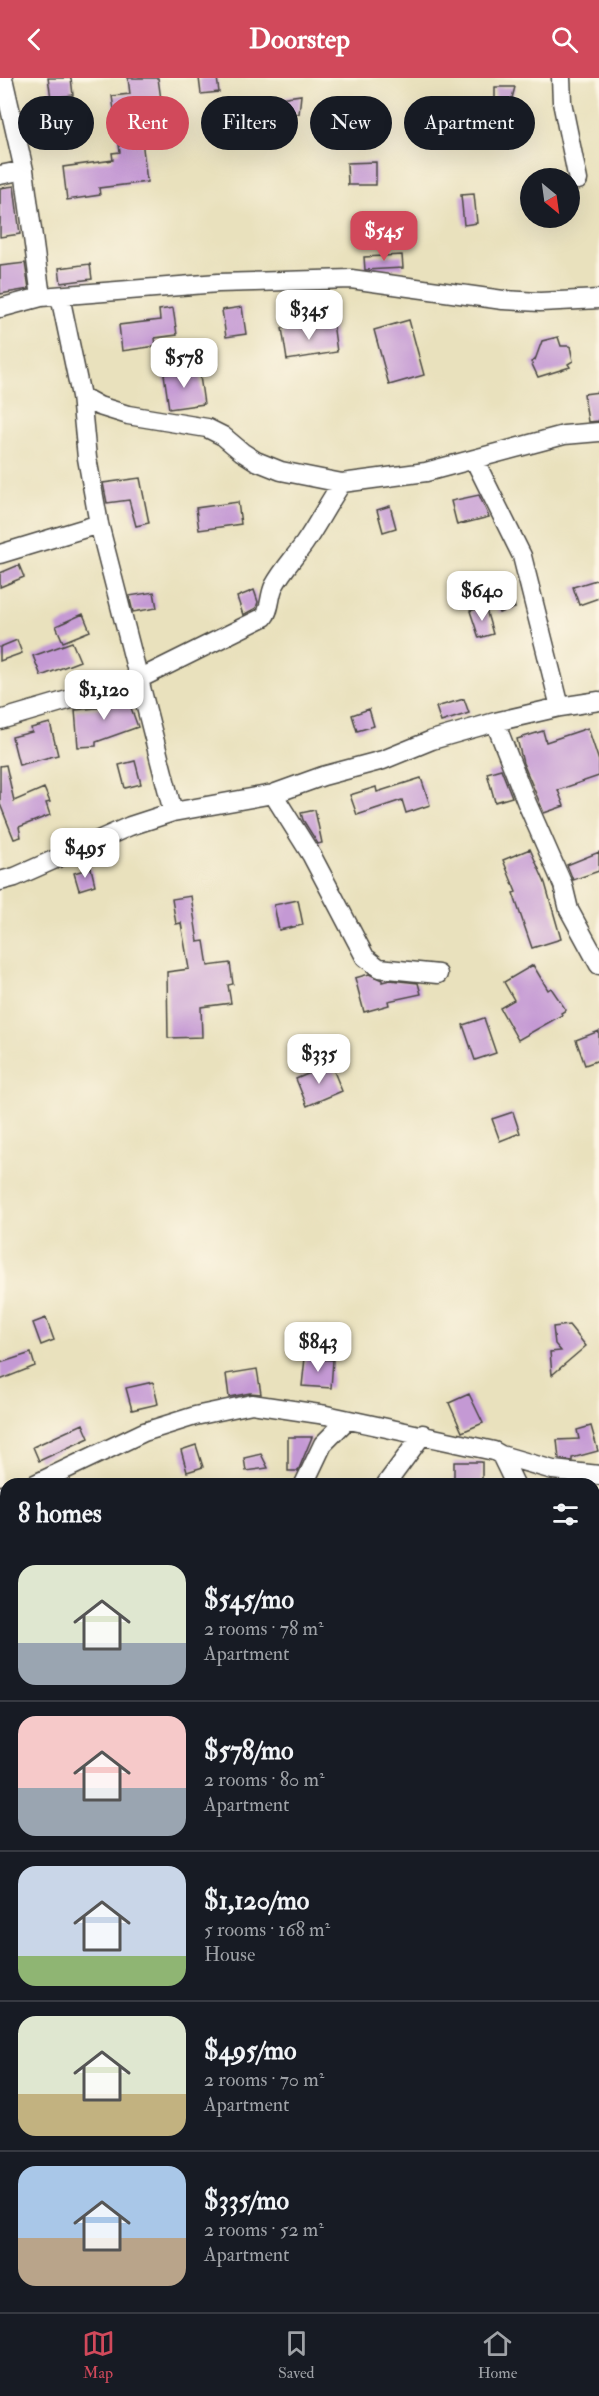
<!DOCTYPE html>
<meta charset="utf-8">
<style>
:root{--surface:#171b24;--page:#20242c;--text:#f1f3f6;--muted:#9ea1a6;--line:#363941;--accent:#d1495b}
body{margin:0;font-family:"IM FELL Double Pica",serif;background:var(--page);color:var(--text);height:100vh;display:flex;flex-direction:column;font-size:22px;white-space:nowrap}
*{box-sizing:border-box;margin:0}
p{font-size:20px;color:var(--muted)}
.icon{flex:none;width:33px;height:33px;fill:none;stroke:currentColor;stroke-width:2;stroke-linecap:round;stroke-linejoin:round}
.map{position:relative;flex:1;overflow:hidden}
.panel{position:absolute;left:0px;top:1400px;width:600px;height:836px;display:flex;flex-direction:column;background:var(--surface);border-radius:18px 18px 0 0;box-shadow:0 6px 24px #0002}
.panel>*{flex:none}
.guide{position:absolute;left:18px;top:18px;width:564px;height:54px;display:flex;gap:12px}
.needle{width:39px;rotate:151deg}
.fabs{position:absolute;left:520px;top:90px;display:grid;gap:12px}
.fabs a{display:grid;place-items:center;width:60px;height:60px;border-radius:50%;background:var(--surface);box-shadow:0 6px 24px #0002;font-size:30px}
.price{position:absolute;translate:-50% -51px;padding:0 14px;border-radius:12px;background:#fff;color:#222;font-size:20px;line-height:39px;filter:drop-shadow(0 2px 3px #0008)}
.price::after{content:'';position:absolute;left:50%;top:36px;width:18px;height:14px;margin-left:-9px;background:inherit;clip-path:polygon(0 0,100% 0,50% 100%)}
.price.current{background:var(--accent);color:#fff}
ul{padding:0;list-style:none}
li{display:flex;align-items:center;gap:18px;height:150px;padding:0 18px}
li+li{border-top:2px solid var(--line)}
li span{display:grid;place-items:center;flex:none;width:168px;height:120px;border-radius:18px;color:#555}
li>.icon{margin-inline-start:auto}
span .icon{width:72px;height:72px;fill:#fffc;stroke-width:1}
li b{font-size:26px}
h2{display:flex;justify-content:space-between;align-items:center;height:72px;padding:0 18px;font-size:26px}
.pill{padding:0 21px;border-radius:27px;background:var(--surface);box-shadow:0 6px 24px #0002;font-size:21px;line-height:54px}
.pill.current{background:var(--accent);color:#fff}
header{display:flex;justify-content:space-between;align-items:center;height:78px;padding:0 18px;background:var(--accent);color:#fff;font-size:27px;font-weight:700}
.menu{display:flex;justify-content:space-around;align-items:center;height:84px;border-top:2px solid var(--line);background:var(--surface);font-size:16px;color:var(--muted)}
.menu a{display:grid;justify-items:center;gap:3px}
.menu .current{color:var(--accent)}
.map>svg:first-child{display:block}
</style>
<header><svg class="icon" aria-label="back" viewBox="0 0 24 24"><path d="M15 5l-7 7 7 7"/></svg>Doorstep<svg class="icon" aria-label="search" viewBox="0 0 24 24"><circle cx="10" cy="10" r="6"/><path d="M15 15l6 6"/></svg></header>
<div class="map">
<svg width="599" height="2234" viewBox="0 0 599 2234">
<rect width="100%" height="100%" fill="#fcf5e5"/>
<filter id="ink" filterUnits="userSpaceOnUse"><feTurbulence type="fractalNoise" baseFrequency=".0167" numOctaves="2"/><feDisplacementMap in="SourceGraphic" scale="12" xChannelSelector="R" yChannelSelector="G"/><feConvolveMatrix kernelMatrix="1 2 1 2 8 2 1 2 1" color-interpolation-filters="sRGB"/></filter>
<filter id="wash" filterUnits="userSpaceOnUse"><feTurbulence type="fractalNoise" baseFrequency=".008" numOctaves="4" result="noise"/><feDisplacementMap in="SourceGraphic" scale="24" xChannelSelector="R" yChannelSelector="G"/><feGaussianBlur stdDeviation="1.35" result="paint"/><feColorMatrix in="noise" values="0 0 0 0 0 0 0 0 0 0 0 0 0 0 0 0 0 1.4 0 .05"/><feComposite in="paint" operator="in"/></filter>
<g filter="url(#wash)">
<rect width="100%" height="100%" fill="#e9e1bd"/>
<g id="blocks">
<!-- building -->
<path fill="#c499d4" d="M48,0H71L73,17L51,20Z
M128,0H158L165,50L141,53L147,104L99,110L100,117L67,122L63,89L113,82L112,75L120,74L112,18L130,16Z
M199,0H217L219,14L201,16Z
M495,9H515L503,54L489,50L495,28Z
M301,17L299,36L278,34L280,47L260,49L257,33L240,31L239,26Z
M376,84V107H348L347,85Z
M14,108L20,156L0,159V110Z
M474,116L477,145L464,147L461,117Z
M402,177L403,190L365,192L364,179Z
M25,185L29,211L0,216V188Z
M90,186L92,201L61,205L59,190Z
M242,229L246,256L226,259L222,232Z
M173,230L177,257L155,260L156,268L122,273L119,247L160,242L159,232Z
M409,242L424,297L389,307L374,252Z
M333,245L337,274L287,282L282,250Z
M558,259L561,268H570L573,283L568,286L570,289L538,299L531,284L535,282L542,263Z
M199,291L204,326L169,331L164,296Z
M599,314V343L588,344L584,316Z
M140,400L149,445L136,448L129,422L107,425L103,405Z
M479,417L489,439L457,447L451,423Z
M238,424L241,446L199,452L196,430Z
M390,428L396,450L383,454L377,432Z
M19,487L24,499L0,509V495Z
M599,501V520L579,527L573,509Z
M508,503L515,530L499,535L490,509Z
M254,512L258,524L256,530L243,537L237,519Z
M154,514L157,530L133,534L129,518Z
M485,528L493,556L479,560L470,533Z
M83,536L90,553L63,564L56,548Z
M17,562L22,575L0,583V569Z
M72,564L80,583L41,598L33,578Z
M126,616L138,649L96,664V668L78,669L75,632L106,629L104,623Z
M464,621L469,635L441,644L436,629Z
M369,631L374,648L357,653L352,637Z
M50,645L58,677L19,687L12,659L32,654L31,650Z
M588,650L599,683V698L558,712L564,728L544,735L523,685L517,661L543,653L546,664Z
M135,683L141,706L125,710L119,687Z
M6,687L14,723L44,710L50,724L46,725L50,737L19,749L21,759L14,761L0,726V688Z
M501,691L512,719L495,724L487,695Z
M421,700L430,727L406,735L402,722L357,737L350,717L376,709L377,714Z
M315,732L322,765L318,766L303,742L301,735Z
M530,771L545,805L561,861L532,870L513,815L516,814L503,782Z
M599,774V793L573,802L567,787Z
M91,790L95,807L79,812L74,795Z
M191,818L198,864L204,863L208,888L230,885L233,906L228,907L231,925L201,929L202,959L168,960L167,894L189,891L181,845L176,846L172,821Z
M298,822L303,847L279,852L274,827Z
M533,887L548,912L551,910L566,932L561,935L562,937L518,962L500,930L514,922L504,904Z
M369,896L382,902V904L390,902L418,905L421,916L388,923L389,927L364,934L355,900Z
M484,940L496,975L475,982L463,947Z
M599,953V982L585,987L576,962Z
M331,986L342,1013L307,1028L296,1001Z
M513,1034L520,1055L500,1063L492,1041Z
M46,1240L54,1262L41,1267L33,1245Z
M569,1247L586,1268L552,1297L550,1274L561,1273L555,1266L553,1249Z
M31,1275L35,1288L0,1302V1285Z
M305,1280L333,1282L331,1310L302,1308Z
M257,1291L261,1316L250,1315L229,1319L226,1296Z
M153,1304L158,1326L132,1332L126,1310Z
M469,1316L483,1345L462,1354L449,1325Z
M83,1346L89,1360L39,1383L33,1369Z
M591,1348L598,1373L572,1380V1383L559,1381L557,1362L579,1361L577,1352Z
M288,1359H312L298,1393H288Z
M196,1367L203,1389L187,1394L181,1372Z
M261,1376L268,1390L246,1393L244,1380Z
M454,1384H482V1406H454Z"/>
</g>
</g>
<g filter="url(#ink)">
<use href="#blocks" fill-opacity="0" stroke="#484641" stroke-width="1.5"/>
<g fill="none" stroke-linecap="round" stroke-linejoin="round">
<!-- minor casing -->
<g stroke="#484641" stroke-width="21">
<path id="minor" d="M3,0L24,92L41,219
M561,0L562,24L578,102
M0,97L24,92
M60,218L81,318L87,380L99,446L173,734
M0,230L41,219L218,205L351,201L503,222L540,224L599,221
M81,318L99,328L128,337L207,350L223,358L242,374L256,383L281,393L342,405L426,394L564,357L599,354
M474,381L522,478L560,629
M0,476L99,446
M0,642L139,601L264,539C271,531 269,518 274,508C282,493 294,480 304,466C318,446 328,425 342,405
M495,644L526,723L563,807L569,832L599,887
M273,716L312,778L365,879L379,890L438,896
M0,803L15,799L130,748L173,734L273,716L323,698L383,682L432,662L495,644L560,629L599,623
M501,1377L553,1392L599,1397
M35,1406L144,1354L195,1338L252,1326L326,1337L494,1373L501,1377L515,1406
M304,1406L323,1366L347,1342
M386,1406L423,1356
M0,1418L6,1416
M0,1497L6,1508
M594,1512L599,1517
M0,1587L6,1597
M594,1880L599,1878
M594,2102H599
M536,2229L540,2234"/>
</g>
<!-- minor -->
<use href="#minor" stroke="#fff" stroke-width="18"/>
</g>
</g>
</svg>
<div class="fabs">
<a><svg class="needle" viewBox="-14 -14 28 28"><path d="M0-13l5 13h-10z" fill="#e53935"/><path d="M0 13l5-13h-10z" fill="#9ea1a6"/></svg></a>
</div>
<b class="price current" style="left:384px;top:184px">$545</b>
<b class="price" style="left:309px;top:263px">$345</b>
<b class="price" style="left:184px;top:311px">$578</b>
<b class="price" style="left:482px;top:544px">$640</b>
<b class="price" style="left:104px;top:643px">$1,120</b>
<b class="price" style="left:85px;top:801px">$495</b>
<b class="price" style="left:319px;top:1007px">$335</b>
<b class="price" style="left:318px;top:1295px">$843</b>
<div class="guide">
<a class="pill">Buy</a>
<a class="pill current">Rent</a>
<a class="pill">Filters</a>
<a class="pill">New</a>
<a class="pill">Apartment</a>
</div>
<section class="panel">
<h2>8 homes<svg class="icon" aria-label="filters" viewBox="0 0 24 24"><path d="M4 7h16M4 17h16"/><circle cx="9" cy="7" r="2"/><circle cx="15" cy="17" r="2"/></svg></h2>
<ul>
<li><span style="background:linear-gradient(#dfe7d0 65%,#9aa5b1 0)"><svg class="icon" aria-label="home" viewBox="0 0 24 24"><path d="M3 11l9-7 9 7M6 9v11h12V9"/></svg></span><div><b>$545/mo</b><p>2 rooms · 78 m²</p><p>Apartment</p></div></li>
<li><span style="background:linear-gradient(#f6c9c9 60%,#9aa5b1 0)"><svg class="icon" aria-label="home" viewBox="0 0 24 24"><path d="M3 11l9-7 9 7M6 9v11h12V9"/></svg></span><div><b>$578/mo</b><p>2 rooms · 80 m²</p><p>Apartment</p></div></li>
<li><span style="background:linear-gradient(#c9d6e8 75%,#8fb573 0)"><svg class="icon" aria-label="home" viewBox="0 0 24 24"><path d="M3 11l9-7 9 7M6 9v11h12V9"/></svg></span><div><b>$1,120/mo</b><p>5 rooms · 168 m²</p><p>House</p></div></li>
<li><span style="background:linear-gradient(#dfe7d0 65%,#c2b280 0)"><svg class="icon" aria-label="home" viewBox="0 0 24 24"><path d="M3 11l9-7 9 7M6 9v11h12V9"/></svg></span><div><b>$495/mo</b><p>2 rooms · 70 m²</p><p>Apartment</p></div></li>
<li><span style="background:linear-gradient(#a9c7e8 60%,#b9a48a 0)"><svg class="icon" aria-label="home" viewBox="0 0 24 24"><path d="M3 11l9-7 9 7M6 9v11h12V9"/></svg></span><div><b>$335/mo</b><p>2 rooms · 52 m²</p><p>Apartment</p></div></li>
</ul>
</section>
</div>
<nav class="menu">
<a class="current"><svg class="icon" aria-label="map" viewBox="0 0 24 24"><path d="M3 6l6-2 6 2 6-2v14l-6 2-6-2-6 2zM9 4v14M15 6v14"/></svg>Map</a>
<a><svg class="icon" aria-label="saved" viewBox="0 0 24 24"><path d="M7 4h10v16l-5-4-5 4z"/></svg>Saved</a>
<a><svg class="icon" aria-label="home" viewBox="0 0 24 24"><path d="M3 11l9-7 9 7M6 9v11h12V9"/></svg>Home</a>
</nav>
